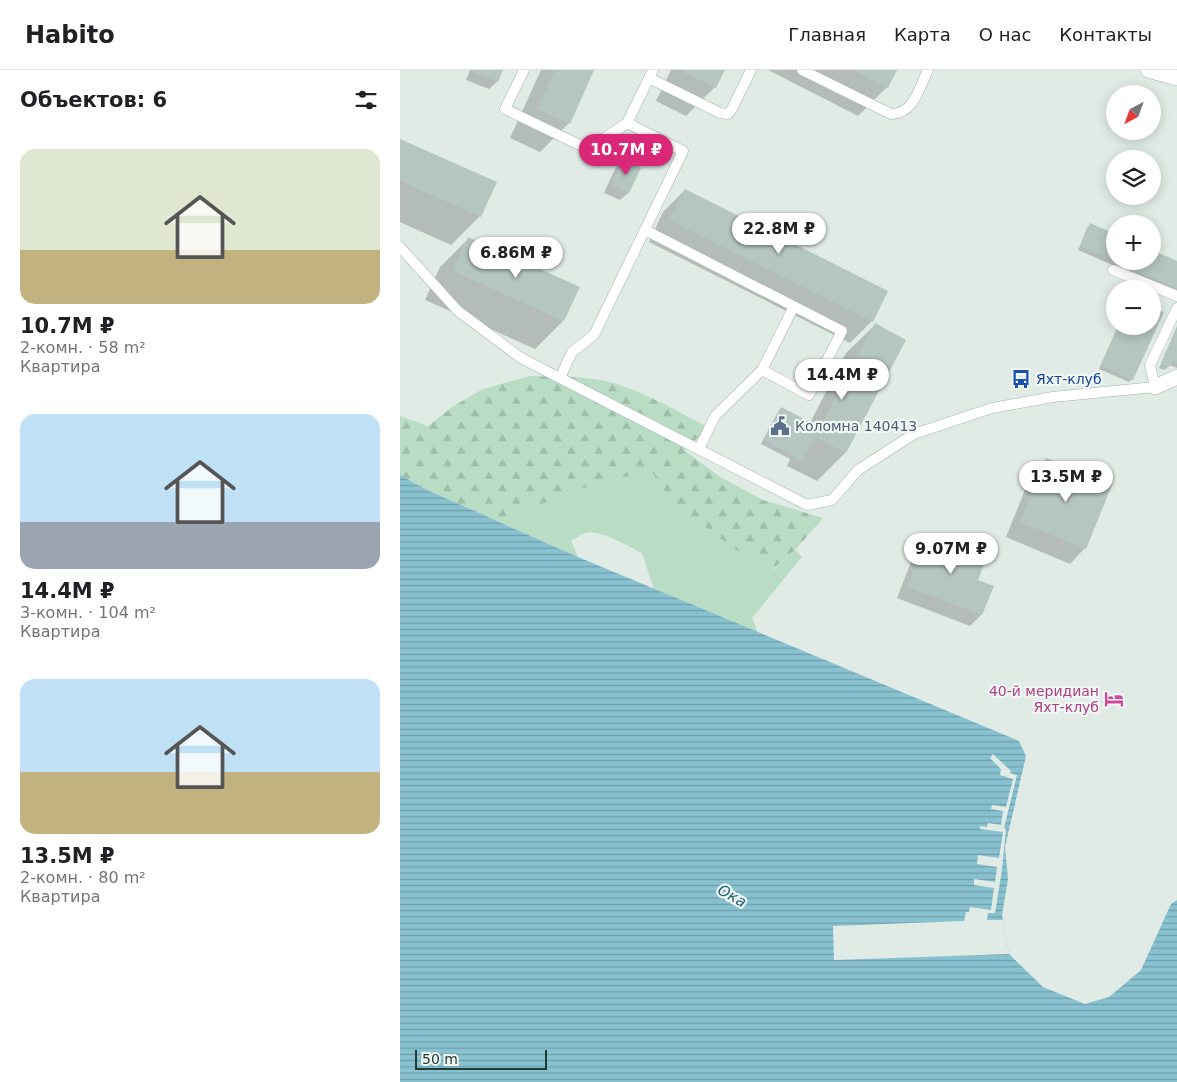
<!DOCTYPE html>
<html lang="ru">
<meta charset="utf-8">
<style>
:root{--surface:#fff;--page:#f2f2f2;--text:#202124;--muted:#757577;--line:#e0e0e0;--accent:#db2777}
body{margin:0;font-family:"DejaVu Sans",sans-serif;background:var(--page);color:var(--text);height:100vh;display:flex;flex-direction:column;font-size:19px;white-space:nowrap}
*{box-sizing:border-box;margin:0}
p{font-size:16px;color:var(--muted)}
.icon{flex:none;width:28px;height:28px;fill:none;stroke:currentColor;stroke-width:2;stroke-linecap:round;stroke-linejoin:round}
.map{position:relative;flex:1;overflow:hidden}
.sheet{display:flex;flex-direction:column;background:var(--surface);width:400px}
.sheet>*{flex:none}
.needle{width:32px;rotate:221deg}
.buttons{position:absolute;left:706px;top:15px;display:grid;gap:10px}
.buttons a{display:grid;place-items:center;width:55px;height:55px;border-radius:50%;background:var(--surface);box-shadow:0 2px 12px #0003;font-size:25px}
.scale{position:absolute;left:15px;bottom:12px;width:132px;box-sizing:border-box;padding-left:5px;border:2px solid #213b35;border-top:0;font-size:14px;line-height:18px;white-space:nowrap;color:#213b35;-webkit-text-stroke:4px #f0f7f4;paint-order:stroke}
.price{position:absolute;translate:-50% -42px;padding:0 11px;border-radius:18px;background:#fff;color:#222;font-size:16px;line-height:32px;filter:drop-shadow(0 1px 2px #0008)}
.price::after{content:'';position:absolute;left:50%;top:30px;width:15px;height:11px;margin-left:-8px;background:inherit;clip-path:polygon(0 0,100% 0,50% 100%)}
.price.active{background:var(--accent);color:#fff}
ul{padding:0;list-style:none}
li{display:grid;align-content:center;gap:10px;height:265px;padding:0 20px}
li span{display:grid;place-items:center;height:155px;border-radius:15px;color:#555}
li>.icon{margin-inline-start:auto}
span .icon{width:90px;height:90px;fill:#fffc;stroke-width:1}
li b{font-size:21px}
h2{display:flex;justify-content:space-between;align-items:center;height:60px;padding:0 20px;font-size:21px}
header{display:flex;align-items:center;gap:30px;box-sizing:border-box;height:70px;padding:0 25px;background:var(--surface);border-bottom:1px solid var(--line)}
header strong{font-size:24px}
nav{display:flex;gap:28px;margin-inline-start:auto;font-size:18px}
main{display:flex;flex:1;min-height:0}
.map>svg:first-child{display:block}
</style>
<header>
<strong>Habito</strong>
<nav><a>Главная</a><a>Карта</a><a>О нас</a><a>Контакты</a></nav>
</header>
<main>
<section class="sheet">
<h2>Объектов: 6<svg class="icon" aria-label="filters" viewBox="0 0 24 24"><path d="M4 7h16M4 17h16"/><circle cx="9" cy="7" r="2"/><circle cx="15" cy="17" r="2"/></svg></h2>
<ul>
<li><span style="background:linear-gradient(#dfe7d0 65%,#c2b280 0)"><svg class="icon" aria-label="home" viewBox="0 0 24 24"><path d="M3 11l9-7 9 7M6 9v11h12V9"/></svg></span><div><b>10.7M ₽</b><p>2-комн. · 58 m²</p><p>Квартира</p></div></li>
<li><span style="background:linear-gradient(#bfe0f5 70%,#9aa5b1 0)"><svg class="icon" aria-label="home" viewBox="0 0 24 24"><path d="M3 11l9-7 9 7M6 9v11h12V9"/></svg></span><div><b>14.4M ₽</b><p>3-комн. · 104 m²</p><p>Квартира</p></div></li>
<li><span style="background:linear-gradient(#bfe0f5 60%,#c2b280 0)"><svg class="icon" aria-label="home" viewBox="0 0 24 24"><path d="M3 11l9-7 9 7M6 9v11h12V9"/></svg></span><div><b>13.5M ₽</b><p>2-комн. · 80 m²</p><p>Квартира</p></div></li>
</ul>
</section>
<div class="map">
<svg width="777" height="1012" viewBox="0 0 777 1012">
<defs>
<pattern id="forest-firs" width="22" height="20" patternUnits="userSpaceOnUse" patternTransform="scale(1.25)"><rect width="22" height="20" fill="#b9dcc4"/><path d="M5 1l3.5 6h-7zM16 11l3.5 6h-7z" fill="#9fbea9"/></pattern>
<pattern id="water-rules" width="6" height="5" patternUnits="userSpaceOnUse" patternTransform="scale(1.25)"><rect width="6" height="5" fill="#88c1cf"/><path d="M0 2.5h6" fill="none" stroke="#6f9ea9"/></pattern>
</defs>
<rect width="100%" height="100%" fill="#e0ebe6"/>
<!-- green -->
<path fill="#b9dcc4" d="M251,400L269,430L372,501L395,480L402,487L352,548L358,563L254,519L242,483C230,477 198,458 185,463C180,465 175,469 171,471L178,487L95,450L132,438L174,421Z"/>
<!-- forest -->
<path fill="url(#forest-firs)" d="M130,306C153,307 177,306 200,310C235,316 277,341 309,358L284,380L320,407L363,430L423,448L395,480L371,501L336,480L269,430L251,400L174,421L132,438L95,450L25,419L0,405V346L28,356L52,337L83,319Z"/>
<!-- water -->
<path fill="url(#water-rules)" d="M0,405L25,419L178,487L619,671L626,686L605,777L608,809L602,845L609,884L643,917L685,934L709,927L741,900L771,834L777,830V1012H0Z"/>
<!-- pier -->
<path fill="#e0ebe6" d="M593,684L611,701L610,703L617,705L604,758L606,759L602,800L595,843H588L587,850H603L609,884L434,890L433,856L564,851L566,842H569L570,837L591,840L594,818L574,815V809L595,812L597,797L577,794L578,785L599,788L603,762L580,759V756L587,757L588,753L601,755L603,741L591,739L592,735L606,737L613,709L600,705L601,699L590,688Z"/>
<!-- shadow -->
<path fill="#0003" d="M70,0H102L97,12L89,19L66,10Z
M141,0H193L169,53L140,82L110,68Z
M271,0H323L315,17L286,46L256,31Z
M368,0H495L487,17L458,46Z
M0,70L80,146L51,175L0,152Z
M223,91L239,99L228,123L220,130L204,123L215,99Z
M285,120L472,251L450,273L249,172L263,142Z
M691,155L715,165V191L777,192V223L678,180L687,158Z
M68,169L163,251L135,279L25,230L40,197Z
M762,243L732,309L729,312L699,299L718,256H752Z
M475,255L505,270L445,383L417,411L387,396L390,389L361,374L378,342L381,338L410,353L446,283Z
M777,256V298L769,295L765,300L759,298Z
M647,390L685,478L670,494L606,467L631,405Z
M527,467L546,475L552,468L565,482L577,511L581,545L570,556L497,528L516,479Z"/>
<!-- building -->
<path fill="#b5c5bf" d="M74,0H103L98,12L73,2Z
M155,0H194L170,54L137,39Z
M284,0H325L316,18L283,2Z
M453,0H497L488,18Z
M0,69L97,112L81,147L0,111Z
M223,90L241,98L229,123L211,115Z
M285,119L488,221L473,252L269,150Z
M690,153L715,164V191H752V180L777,191V218L680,176Z
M68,167L180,217L164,251L53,201Z
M752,237L764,242L733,310L701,295L719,256H752Z
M475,253L506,270L446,383L415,367L402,391L363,370L381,337L420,357Z
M777,258V293L772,291L769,297L761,294Z
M646,388L712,415L686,479L620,452Z
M527,466L549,474L552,467L570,474L567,481L586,489L578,510L594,516L582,545L507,517Z"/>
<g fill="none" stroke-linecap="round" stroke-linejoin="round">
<!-- service casing -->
<g stroke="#a3b3ad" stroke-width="11">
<path id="service" d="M124,0L105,39L188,79L227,53L283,81L194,265L172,282L160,308
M253,0L249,8L320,43L328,44L332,39L351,0
M402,0L491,44C514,44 519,18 528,0
M227,53L249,8
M245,160L442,261L409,325L362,300
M0,177L58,241L121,288L407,435L432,430L458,400L514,364L592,338L653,327L755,317L750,295L777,238
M713,200L777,226
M299,379L315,346L362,300L394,236"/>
</g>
<!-- minor casing -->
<g stroke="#a3b3ad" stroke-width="16">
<path id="minor" d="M748,0L777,8
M755,317L777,307"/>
</g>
<!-- service -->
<use href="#service" stroke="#fff" stroke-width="10"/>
<!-- minor -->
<use href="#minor" stroke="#fff" stroke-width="15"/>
</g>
<!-- icons -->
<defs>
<g id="bus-bare" transform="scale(1.5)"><path d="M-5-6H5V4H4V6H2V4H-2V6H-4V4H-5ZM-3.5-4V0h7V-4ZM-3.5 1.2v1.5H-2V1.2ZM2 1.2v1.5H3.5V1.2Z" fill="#1a4fb4" stroke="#f0f7f4" stroke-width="2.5" paint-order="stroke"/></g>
<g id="civic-bare" transform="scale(1.5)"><path d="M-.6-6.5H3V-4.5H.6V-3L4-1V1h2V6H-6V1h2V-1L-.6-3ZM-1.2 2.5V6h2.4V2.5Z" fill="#5c6f8a" stroke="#f0f7f4" stroke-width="2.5" paint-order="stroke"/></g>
<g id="hotel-bare" transform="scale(1.5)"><path d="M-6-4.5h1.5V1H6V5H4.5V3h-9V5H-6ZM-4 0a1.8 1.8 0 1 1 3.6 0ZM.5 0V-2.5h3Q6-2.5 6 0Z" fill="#d1479c" stroke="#f0f7f4" stroke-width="2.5" paint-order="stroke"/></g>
</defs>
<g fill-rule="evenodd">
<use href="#bus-bare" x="621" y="309"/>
<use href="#civic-bare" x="380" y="356"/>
<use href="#hotel-bare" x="714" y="629"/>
</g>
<g text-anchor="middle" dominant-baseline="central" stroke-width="4.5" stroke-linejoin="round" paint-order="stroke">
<!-- transit labels -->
<g font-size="14" fill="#164399" stroke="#f0f7f4" text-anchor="start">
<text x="636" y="309">Яхт-клуб</text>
</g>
<!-- service labels -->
<g font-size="14" fill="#4e5e75" stroke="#f0f7f4" text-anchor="start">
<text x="395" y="356">Коломна 140413</text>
</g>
<!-- hotel labels -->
<g font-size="14" fill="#b23c85" stroke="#f0f7f4" text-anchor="end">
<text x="699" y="621">40-й меридиан<tspan x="699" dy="16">Яхт-клуб</tspan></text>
</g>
<!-- water labels -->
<g font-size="15" font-style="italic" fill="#1d6275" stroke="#f0f7f4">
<text transform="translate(332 826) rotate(29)">Ока</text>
</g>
</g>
</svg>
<div class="buttons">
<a><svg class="needle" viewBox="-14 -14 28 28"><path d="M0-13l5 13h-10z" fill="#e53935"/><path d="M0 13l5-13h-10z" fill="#757577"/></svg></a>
<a><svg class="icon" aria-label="layers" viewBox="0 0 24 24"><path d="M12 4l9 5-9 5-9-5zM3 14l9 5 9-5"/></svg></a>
<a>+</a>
<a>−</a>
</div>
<div class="scale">50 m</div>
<b class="price active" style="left:226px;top:106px">10.7M ₽</b>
<b class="price" style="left:379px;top:185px">22.8M ₽</b>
<b class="price" style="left:116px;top:209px">6.86M ₽</b>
<b class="price" style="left:442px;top:331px">14.4M ₽</b>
<b class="price" style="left:666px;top:433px">13.5M ₽</b>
<b class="price" style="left:551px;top:505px">9.07M ₽</b>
</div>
</main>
